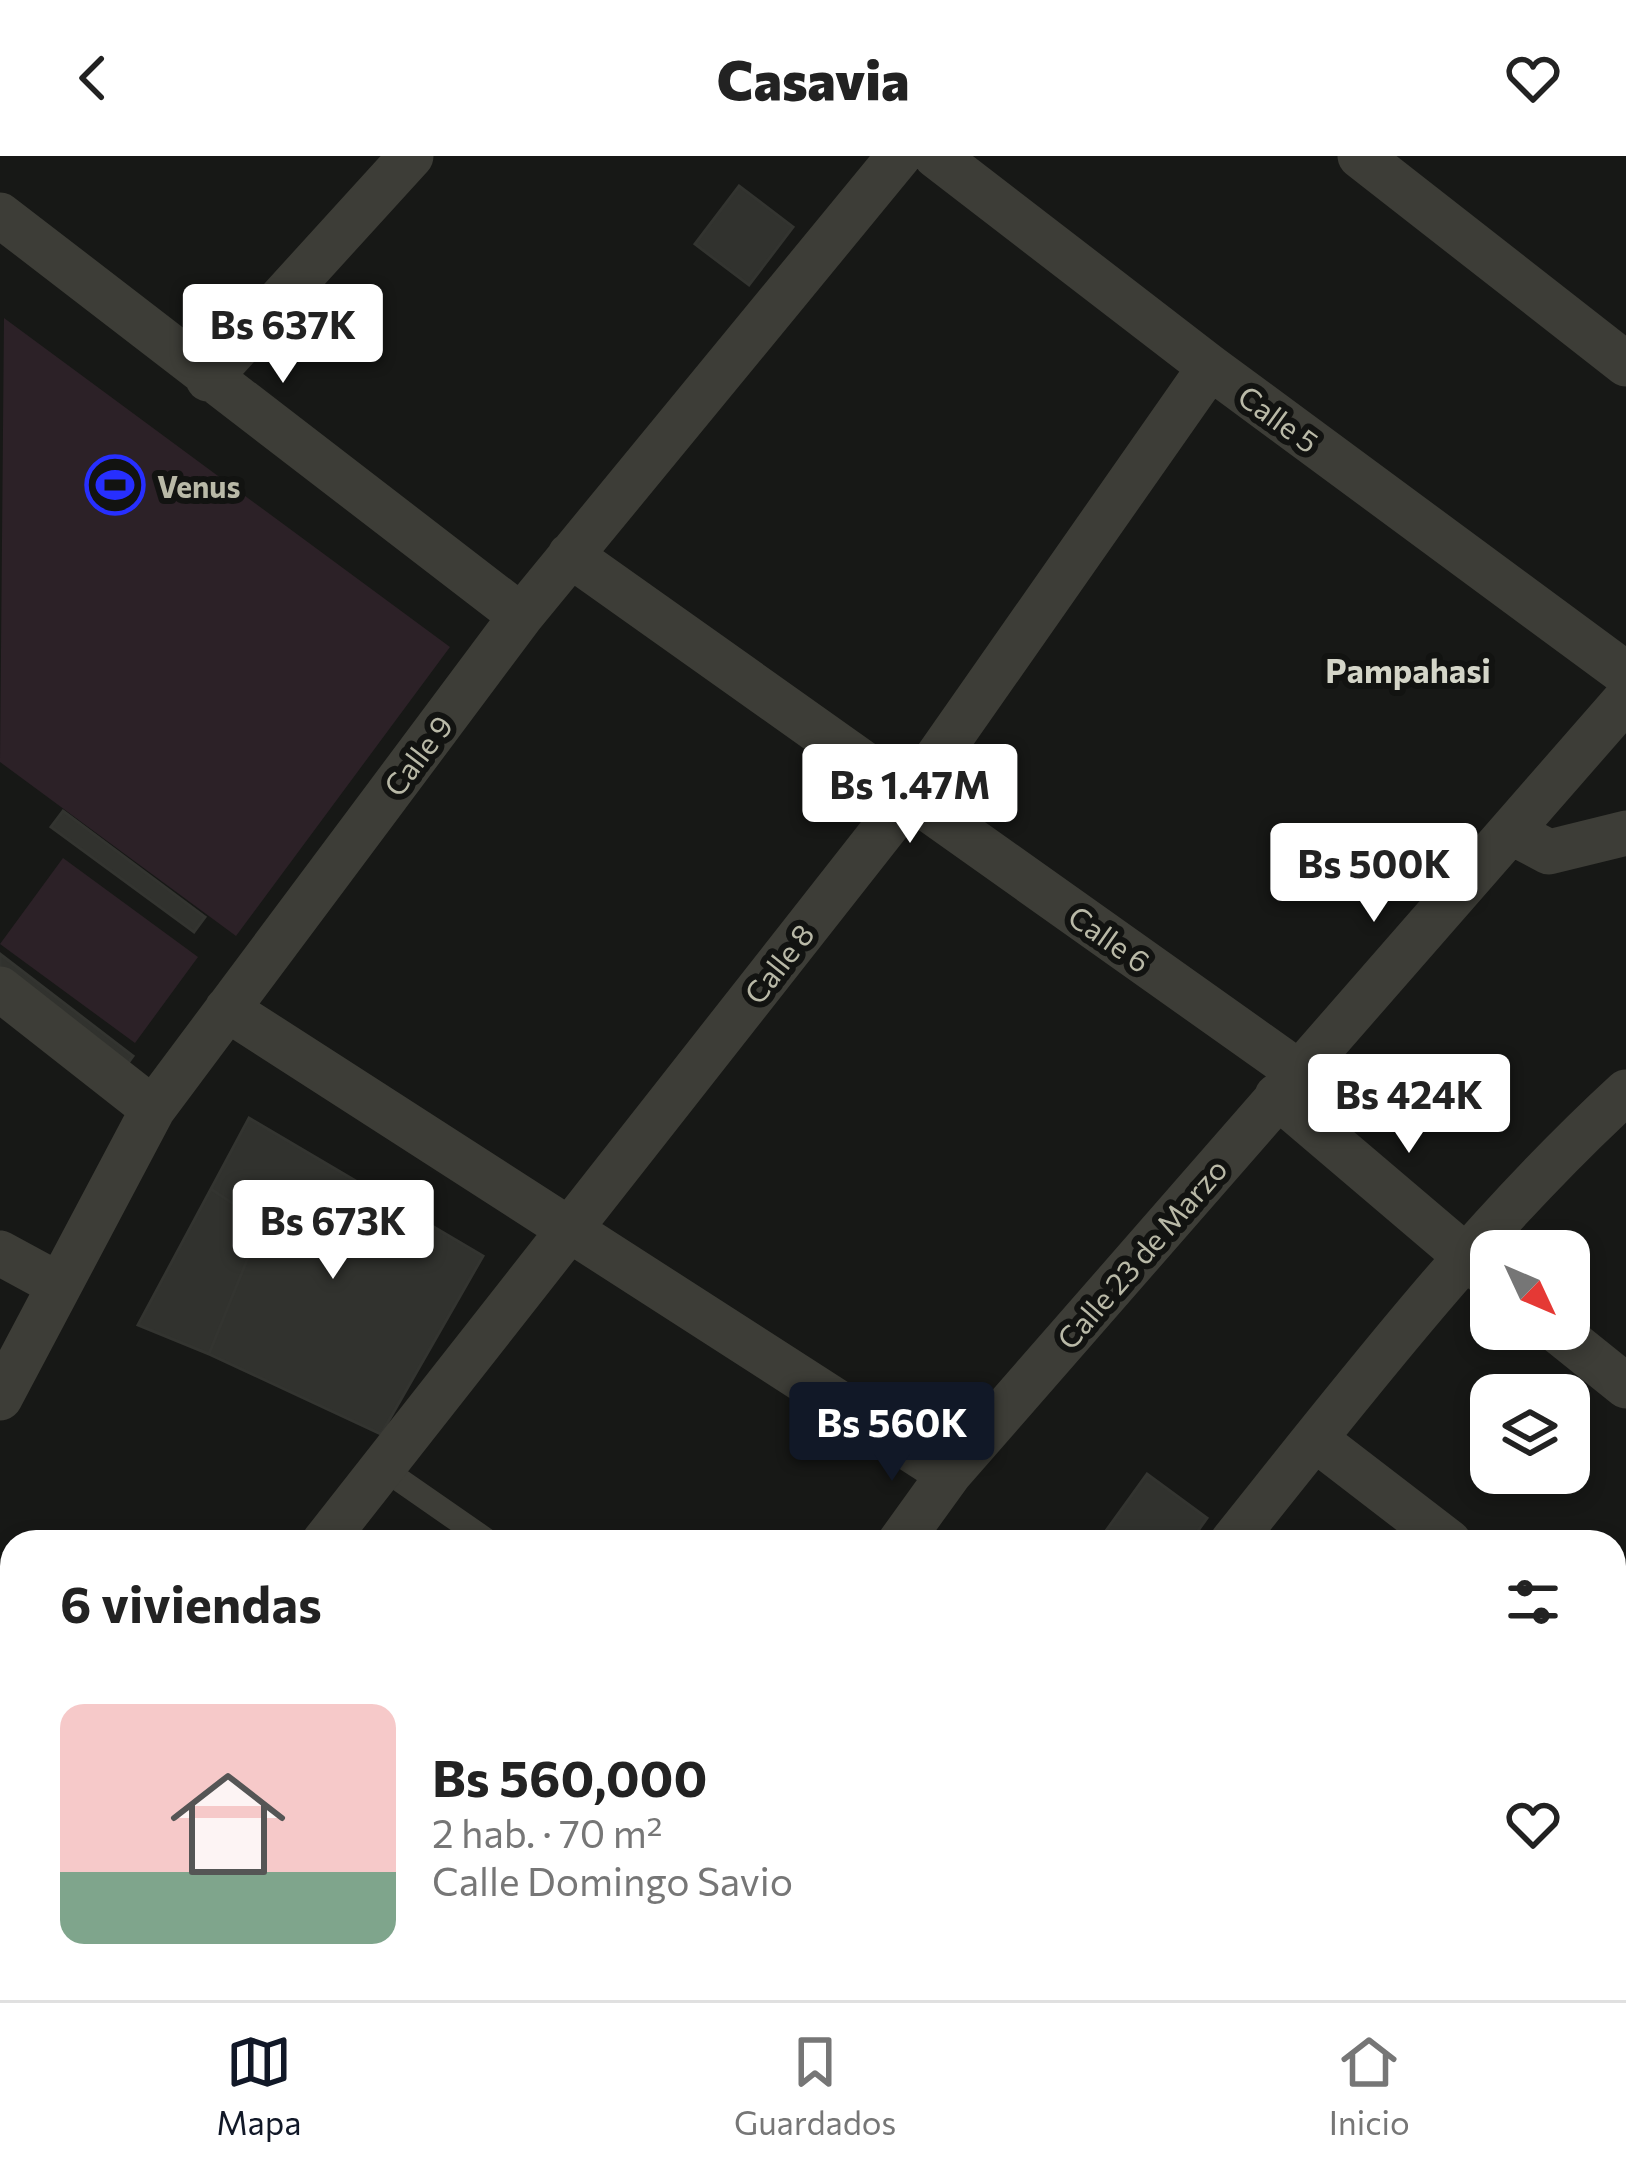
<!DOCTYPE html>
<html lang="es">
<meta charset="utf-8">
<style>
:root{--surface:#fff;--page:#f2f2f2;--text:#222;--muted:#767676;--line:#e0e0e0;--accent:#111827}
body{margin:0;font-family:Commissioner,sans-serif;background:var(--page);color:var(--text);height:100vh;display:flex;flex-direction:column;font-size:45px;white-space:nowrap}
*{box-sizing:border-box;margin:0}
p{font-size:39px;color:var(--muted)}
.icon{flex:none;width:66px;height:66px;fill:none;stroke:currentColor;stroke-width:2;stroke-linecap:round;stroke-linejoin:round}
.map{position:relative;flex:1;overflow:hidden}
.drawer{position:absolute;left:0px;top:1374px;width:1626px;height:471px;display:flex;flex-direction:column;background:var(--surface);border-radius:36px 36px 0 0;box-shadow:0 6px 18px #0003}
.drawer>*{flex:none}
.needle{width:78px;rotate:134deg}
.controls{position:absolute;left:1470px;top:1074px;display:grid;gap:24px}
.controls a{display:grid;place-items:center;width:120px;height:120px;border-radius:24px;background:var(--surface);box-shadow:0 6px 18px #0003;font-size:60px}
.price{position:absolute;translate:-50% -102px;padding:0 27px;border-radius:12px;background:#fff;color:#222;font-size:39px;line-height:78px;filter:drop-shadow(0 3px 6px #0008)}
.price::after{content:'';position:absolute;left:50%;top:72px;width:36px;height:27px;margin-left:-18px;background:inherit;clip-path:polygon(0 0,100% 0,50% 100%)}
.price.selected{background:var(--accent);color:#fff}
ul{padding:0;list-style:none}
li{display:flex;align-items:center;gap:36px;height:300px;padding:0 60px}
li span{display:grid;place-items:center;flex:none;width:336px;height:240px;border-radius:24px;color:#555}
li>.icon{margin-inline-start:auto}
span .icon{width:144px;height:144px;fill:#fffc;stroke-width:1}
li b{font-size:51px}
h2{display:flex;justify-content:space-between;align-items:center;height:144px;padding:0 60px;font-size:51px}
header{display:flex;justify-content:space-between;align-items:center;height:156px;padding:0 60px;background:var(--surface);font-size:54px;font-weight:800}
.menu{display:flex;justify-content:space-around;align-items:center;height:168px;border-top:3px solid var(--line);background:var(--surface);font-size:33px;color:var(--muted)}
.menu a{display:grid;justify-items:center;gap:6px}
.menu .selected{color:var(--accent)}
.map>svg:first-child{display:block}
</style>
<header><svg class="icon" aria-label="back" viewBox="0 0 24 24"><path d="M15 5l-7 7 7 7"/></svg>Casavia<svg class="icon" aria-label="heart" viewBox="0 0 24 24"><path d="M12 20l-8-8c-3-5 5-10 8-4 3-6 11-1 8 4z"/></svg></header>
<div class="map">
<svg width="1626" height="1844" viewBox="0 0 1626 1844">
<rect width="100%" height="100%" fill="#171816"/>
<!-- pitch -->
<path fill="#2c2127" d="M4,162L450,491L236,780L0,606Z
M63,702L198,801L135,887L0,788Z"/>
<!-- building -->
<path fill="#31322e" stroke="#333430" stroke-width="3" d="M739,30L793,71L749,129L695,88Z
M63,655L205,761L194,776L51,671Z
M0,798L133,900L125,911L0,814Z
M249,962L483,1100L381,1278L209,1198L262,1067L211,1033Z
M211,1033L262,1067L209,1198L138,1169Z
M1147,1318L1207,1362L1190,1386H1112L1103,1379Z"/>
<g fill="none" stroke-linecap="round" stroke-linejoin="round">
<!-- service -->
<path stroke="#3d3d37" stroke-width="24" d="M381,1311L489,1386"/>
<!-- minor -->
<path stroke="#3d3d37" stroke-width="45" d="M936,0L1210,211L1626,518
M1360,0L1626,208
M0,59L521,460
M208,223L411,0
M570,399L1297,915
M1511,676L1549,696L1626,677
M0,833L153,953
M227,853L949,1318
M1277,940L1491,1122
M0,1097L59,1129
M1555,1173L1626,1230
M0,1242L153,953L521,460L899,0
M1315,1283L1449,1386
M324,1386L910,640L1210,211
M900,1386L949,1318L1626,543
M1232,1386C1356,1231 1479,1071 1626,936
M1614,1513L1626,1522
M1614,1823L1626,1832
M1236,1833L1250,1844
M579,1844L587,1833
M883,1844L891,1833"/>
<!-- tertiary -->
<path stroke="#3d3d37" stroke-width="57" d="M0,1568L12,1576
M397,1833L413,1844
M247,1844L251,1833"/>
</g>
<!-- icons -->
<defs>
<g id="stadium-ring" transform="scale(3)"><circle r="9.5" fill="#121311" stroke="#272fff" stroke-width="1.5"/><path d="M0-5a6.5 5 0 1 0 0 10a6.5 5 0 1 0 0-10ZM-3.5-1.8h7v3.6h-7Z" fill="#272fff"/></g>
</defs>
<g fill-rule="evenodd">
<use href="#stadium-ring" x="115" y="329"/>
</g>
<g text-anchor="middle" dominant-baseline="central" stroke-width="12" stroke-linejoin="round" paint-order="stroke">
<!-- street labels -->
<g font-size="30" fill="#b9b9a7" stroke="#121311">
<text transform="translate(1279 262) rotate(36)">Calle 5</text>
<text transform="translate(417 599) rotate(-53)">Calle 9</text>
<text transform="translate(1110 782) rotate(35)">Calle 6</text>
<text transform="translate(778 807) rotate(-52)">Calle 8</text>
<text transform="translate(1141 1097) rotate(-49)">Calle 23 de Marzo</text>
</g>
<!-- poi labels -->
<g font-size="30" font-weight="bold" fill="#b9b9a7" stroke="#121311" text-anchor="start">
<text x="157" y="329">Venus</text>
</g>
<!-- neighbourhood labels -->
<g font-size="33" font-weight="bold" fill="#d4d5c8" stroke="#121311">
<text x="1408" y="513">Pampahasi</text>
</g>
</g>
</svg>
<div class="controls">
<a><svg class="needle" viewBox="-14 -14 28 28"><path d="M0-13l5 13h-10z" fill="#e53935"/><path d="M0 13l5-13h-10z" fill="#767676"/></svg></a>
<a><svg class="icon" aria-label="layers" viewBox="0 0 24 24"><path d="M12 4l9 5-9 5-9-5zM3 14l9 5 9-5"/></svg></a>
</div>
<b class="price" style="left:283px;top:230px">Bs 637K</b>
<b class="price" style="left:910px;top:690px">Bs 1.47M</b>
<b class="price" style="left:1374px;top:769px">Bs 500K</b>
<b class="price" style="left:1409px;top:1000px">Bs 424K</b>
<b class="price" style="left:333px;top:1126px">Bs 673K</b>
<b class="price selected" style="left:892px;top:1328px">Bs 560K</b>
<section class="drawer">
<h2>6 viviendas<svg class="icon" aria-label="filters" viewBox="0 0 24 24"><path d="M4 7h16M4 17h16"/><circle cx="9" cy="7" r="2"/><circle cx="15" cy="17" r="2"/></svg></h2>
<ul>
<li><span style="background:linear-gradient(#f6c9c9 70%,#7fa58c 0)"><svg class="icon" aria-label="home" viewBox="0 0 24 24"><path d="M3 11l9-7 9 7M6 9v11h12V9"/></svg></span><div><b>Bs 560,000</b><p>2 hab. · 70 m²</p><p>Calle Domingo Savio</p></div><svg class="icon" aria-label="heart" viewBox="0 0 24 24"><path d="M12 20l-8-8c-3-5 5-10 8-4 3-6 11-1 8 4z"/></svg></li>
</ul>
</section>
</div>
<nav class="menu">
<a class="selected"><svg class="icon" aria-label="map" viewBox="0 0 24 24"><path d="M3 6l6-2 6 2 6-2v14l-6 2-6-2-6 2zM9 4v14M15 6v14"/></svg>Mapa</a>
<a><svg class="icon" aria-label="saved" viewBox="0 0 24 24"><path d="M7 4h10v16l-5-4-5 4z"/></svg>Guardados</a>
<a><svg class="icon" aria-label="home" viewBox="0 0 24 24"><path d="M3 11l9-7 9 7M6 9v11h12V9"/></svg>Inicio</a>
</nav>
